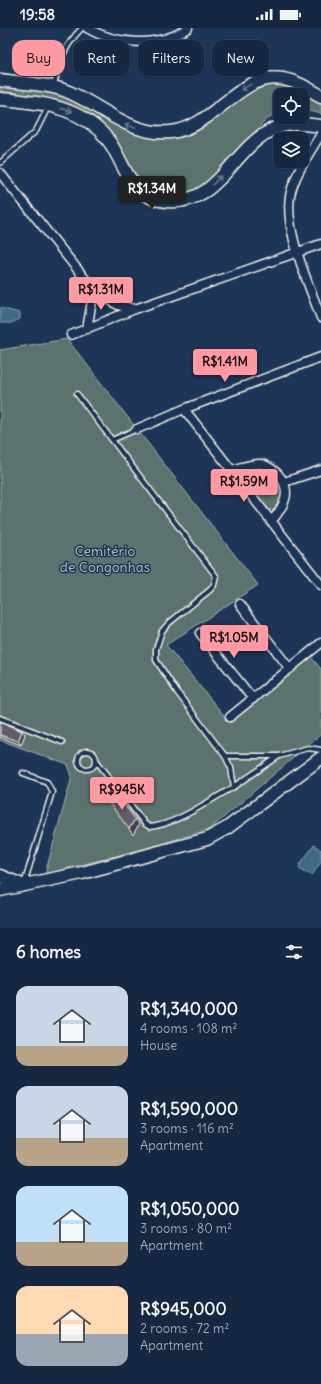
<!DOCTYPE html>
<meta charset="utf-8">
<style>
:root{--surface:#162841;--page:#23344c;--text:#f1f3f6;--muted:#9ea6b1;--line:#35445a;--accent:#ff9aa2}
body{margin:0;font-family:Delius,sans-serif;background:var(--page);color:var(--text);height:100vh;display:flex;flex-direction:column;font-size:15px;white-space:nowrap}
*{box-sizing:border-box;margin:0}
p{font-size:13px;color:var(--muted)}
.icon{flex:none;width:22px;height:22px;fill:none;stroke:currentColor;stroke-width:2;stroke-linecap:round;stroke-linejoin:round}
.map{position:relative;height:900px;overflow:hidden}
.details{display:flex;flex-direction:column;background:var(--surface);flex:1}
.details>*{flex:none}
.banner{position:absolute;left:12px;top:12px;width:297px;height:36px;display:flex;gap:8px}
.fabs{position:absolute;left:273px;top:60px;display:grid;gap:8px}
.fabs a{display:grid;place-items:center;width:36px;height:36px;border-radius:8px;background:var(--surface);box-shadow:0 1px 3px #0004,0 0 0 1px var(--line);font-size:20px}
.price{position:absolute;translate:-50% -34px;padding:0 9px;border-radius:4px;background:var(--accent);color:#111;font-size:13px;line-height:26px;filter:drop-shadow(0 1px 2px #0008)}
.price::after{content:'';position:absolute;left:50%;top:24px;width:12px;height:9px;margin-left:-6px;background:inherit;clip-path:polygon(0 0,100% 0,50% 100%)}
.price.active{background:#222;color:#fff}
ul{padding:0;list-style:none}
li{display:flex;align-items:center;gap:12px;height:100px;padding:0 16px}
li span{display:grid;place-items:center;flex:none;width:112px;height:80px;border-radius:12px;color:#555}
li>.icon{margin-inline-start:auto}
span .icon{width:48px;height:48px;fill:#fffc;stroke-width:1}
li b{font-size:17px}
h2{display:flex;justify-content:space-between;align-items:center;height:48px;padding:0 16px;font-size:17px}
.pill{padding:0 14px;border-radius:12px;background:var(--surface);box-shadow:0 1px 3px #0004,0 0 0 1px var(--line);font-size:14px;line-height:36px}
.pill.active{background:var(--accent);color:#111}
.status{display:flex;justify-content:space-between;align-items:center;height:28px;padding:0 20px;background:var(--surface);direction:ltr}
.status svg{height:11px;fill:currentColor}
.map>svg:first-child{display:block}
</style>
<div class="status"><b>19:58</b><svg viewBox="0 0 49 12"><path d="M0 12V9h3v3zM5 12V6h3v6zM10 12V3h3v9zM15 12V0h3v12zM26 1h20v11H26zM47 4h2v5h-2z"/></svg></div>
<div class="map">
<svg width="321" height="900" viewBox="0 0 321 900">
<rect width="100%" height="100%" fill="#1d3557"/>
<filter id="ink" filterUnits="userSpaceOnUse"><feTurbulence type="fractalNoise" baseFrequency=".025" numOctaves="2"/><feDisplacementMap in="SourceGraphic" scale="8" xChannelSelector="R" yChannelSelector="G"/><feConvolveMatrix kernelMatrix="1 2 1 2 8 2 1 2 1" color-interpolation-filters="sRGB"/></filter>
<g filter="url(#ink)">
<!-- green -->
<path fill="#5b726e" stroke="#a8b2ab" d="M268,55L293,56L321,71V86L302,81V67H280V81C260,95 243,117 227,135C222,141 216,151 209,155C154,188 126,139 94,102C89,96 83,86 76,82C53,69 25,67 0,63V56L55,64L159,108L252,61Z
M67,311L258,557L166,617L230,695L311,629L321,641V706L210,801L143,821L45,846L71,752V745L68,737L0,712V322Z
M263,439L271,442L283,460L280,479L275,482H269L240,443Z"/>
<!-- water -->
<path fill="#3f6b84" stroke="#87a1ac" d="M0,280L20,285V291L11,295H0Z
M314,817L321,822V833L313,846H309L301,842L299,838Z"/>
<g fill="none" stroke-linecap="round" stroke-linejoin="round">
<!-- lane casing -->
<g stroke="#f4f1e8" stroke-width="7">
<path id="lane" d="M54,57C60,33 64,18 82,0
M0,135L36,103L48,79
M77,366L216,548L214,557L210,562L169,595L162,603L156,621V632L177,664L225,728L231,740L234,759C209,772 178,796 150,799L145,796L96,732
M112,412L137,401
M0,690L62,714
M78 732a9 9 0 1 1 18 0a9 9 0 1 1-18 0Z
M225,728H279L308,720L321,722
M23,745L47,754L52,764L24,856
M234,759L279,728"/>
</g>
<!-- street casing -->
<g stroke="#f4f1e8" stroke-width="11">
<path id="street" d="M87,0C116,17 159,20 188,0
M321,106C310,124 298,141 292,160C280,195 309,256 321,290
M0,145L94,262L118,277L135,281
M87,301L94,262
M71,307L135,281L321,216
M184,381L321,557
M137,401L184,381L321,329
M231,442C240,440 252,435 261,436C267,437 272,441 277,445C294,463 284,478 271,494
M284,454L321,442
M240,576L290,641
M200,605L253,671
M230,689L321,615"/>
</g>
<!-- secondary casing -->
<g stroke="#f4f1e8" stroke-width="15">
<path id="secondary" d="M0,52C24,56 49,55 71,65C105,80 131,108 171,104C218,99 243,36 291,53C302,56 312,63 321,68
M0,71C35,74 72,77 99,102C126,126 123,170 167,173C220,178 233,117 276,100C290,94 306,96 321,98
M0,848L22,857
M0,862L82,845L207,811L227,800L321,730"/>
</g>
<!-- lane -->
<use href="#lane" stroke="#1d3557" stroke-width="4"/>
<!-- street -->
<use href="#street" stroke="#1d3557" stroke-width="8"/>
<!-- secondary -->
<use href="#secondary" stroke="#1d3557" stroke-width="12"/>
</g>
<!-- wall -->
<path fill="#534f5d" stroke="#f4f1e8" d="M0,694L22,703L25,706L21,717L0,709Z"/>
<!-- shaded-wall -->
<path fill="#43404c" stroke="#f4f1e8" d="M22,703L25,706L21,717L18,713Z
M135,791L139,796L133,807L129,801Z"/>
<!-- building -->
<path fill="#605c6c" stroke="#f4f1e8" d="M0,694L22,703L18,713L0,707Z
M116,766L135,791L129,801L107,772Z"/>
<!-- one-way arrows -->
<defs><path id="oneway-shaft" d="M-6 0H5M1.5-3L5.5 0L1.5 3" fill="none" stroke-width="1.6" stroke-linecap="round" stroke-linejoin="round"/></defs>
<g stroke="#68778a">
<use href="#oneway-shaft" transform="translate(246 59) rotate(149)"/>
<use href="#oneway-shaft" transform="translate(66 82) rotate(18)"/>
<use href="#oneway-shaft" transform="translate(130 98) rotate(-158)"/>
<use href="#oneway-shaft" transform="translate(217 152) rotate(-47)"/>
</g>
</g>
<g text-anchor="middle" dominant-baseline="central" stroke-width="3" stroke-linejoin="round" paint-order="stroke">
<!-- park labels -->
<g font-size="14" fill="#b7beb7" stroke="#1d3557">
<text x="105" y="523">Cemitério<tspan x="105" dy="16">de Congonhas</tspan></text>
</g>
</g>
</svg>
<div class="fabs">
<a><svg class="icon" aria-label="locate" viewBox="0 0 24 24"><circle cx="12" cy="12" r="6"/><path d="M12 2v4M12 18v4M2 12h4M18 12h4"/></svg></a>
<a><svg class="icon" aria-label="layers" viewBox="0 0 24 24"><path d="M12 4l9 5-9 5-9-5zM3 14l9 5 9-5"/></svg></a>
</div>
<b class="price active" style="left:152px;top:182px">R$1.34M</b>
<b class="price" style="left:101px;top:283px">R$1.31M</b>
<b class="price" style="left:225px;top:355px">R$1.41M</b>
<b class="price" style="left:244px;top:475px">R$1.59M</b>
<b class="price" style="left:234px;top:631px">R$1.05M</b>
<b class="price" style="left:122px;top:783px">R$945K</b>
<div class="banner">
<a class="pill active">Buy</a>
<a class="pill">Rent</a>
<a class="pill">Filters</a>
<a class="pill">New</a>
</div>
</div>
<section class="details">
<h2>6 homes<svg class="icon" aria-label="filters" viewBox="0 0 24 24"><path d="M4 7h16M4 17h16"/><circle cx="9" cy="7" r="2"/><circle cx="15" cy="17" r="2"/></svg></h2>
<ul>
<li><span style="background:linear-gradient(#c9d6e8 75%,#b9a48a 0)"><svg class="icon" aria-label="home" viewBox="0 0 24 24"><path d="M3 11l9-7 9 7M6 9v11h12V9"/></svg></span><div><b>R$1,340,000</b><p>4 rooms · 108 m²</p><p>House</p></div></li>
<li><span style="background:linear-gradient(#c9d6e8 65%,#b9a48a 0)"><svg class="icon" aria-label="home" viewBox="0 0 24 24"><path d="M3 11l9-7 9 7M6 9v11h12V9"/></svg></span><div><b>R$1,590,000</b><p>3 rooms · 116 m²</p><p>Apartment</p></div></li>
<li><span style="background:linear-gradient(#bfe0f5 70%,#b9a48a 0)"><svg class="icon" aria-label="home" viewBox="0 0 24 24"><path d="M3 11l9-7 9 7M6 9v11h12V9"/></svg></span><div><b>R$1,050,000</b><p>3 rooms · 80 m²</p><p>Apartment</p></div></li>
<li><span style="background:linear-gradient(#ffd9b3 60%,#9aa5b1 0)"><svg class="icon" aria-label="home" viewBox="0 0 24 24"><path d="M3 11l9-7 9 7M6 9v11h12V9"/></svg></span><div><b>R$945,000</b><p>2 rooms · 72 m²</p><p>Apartment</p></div></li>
</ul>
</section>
